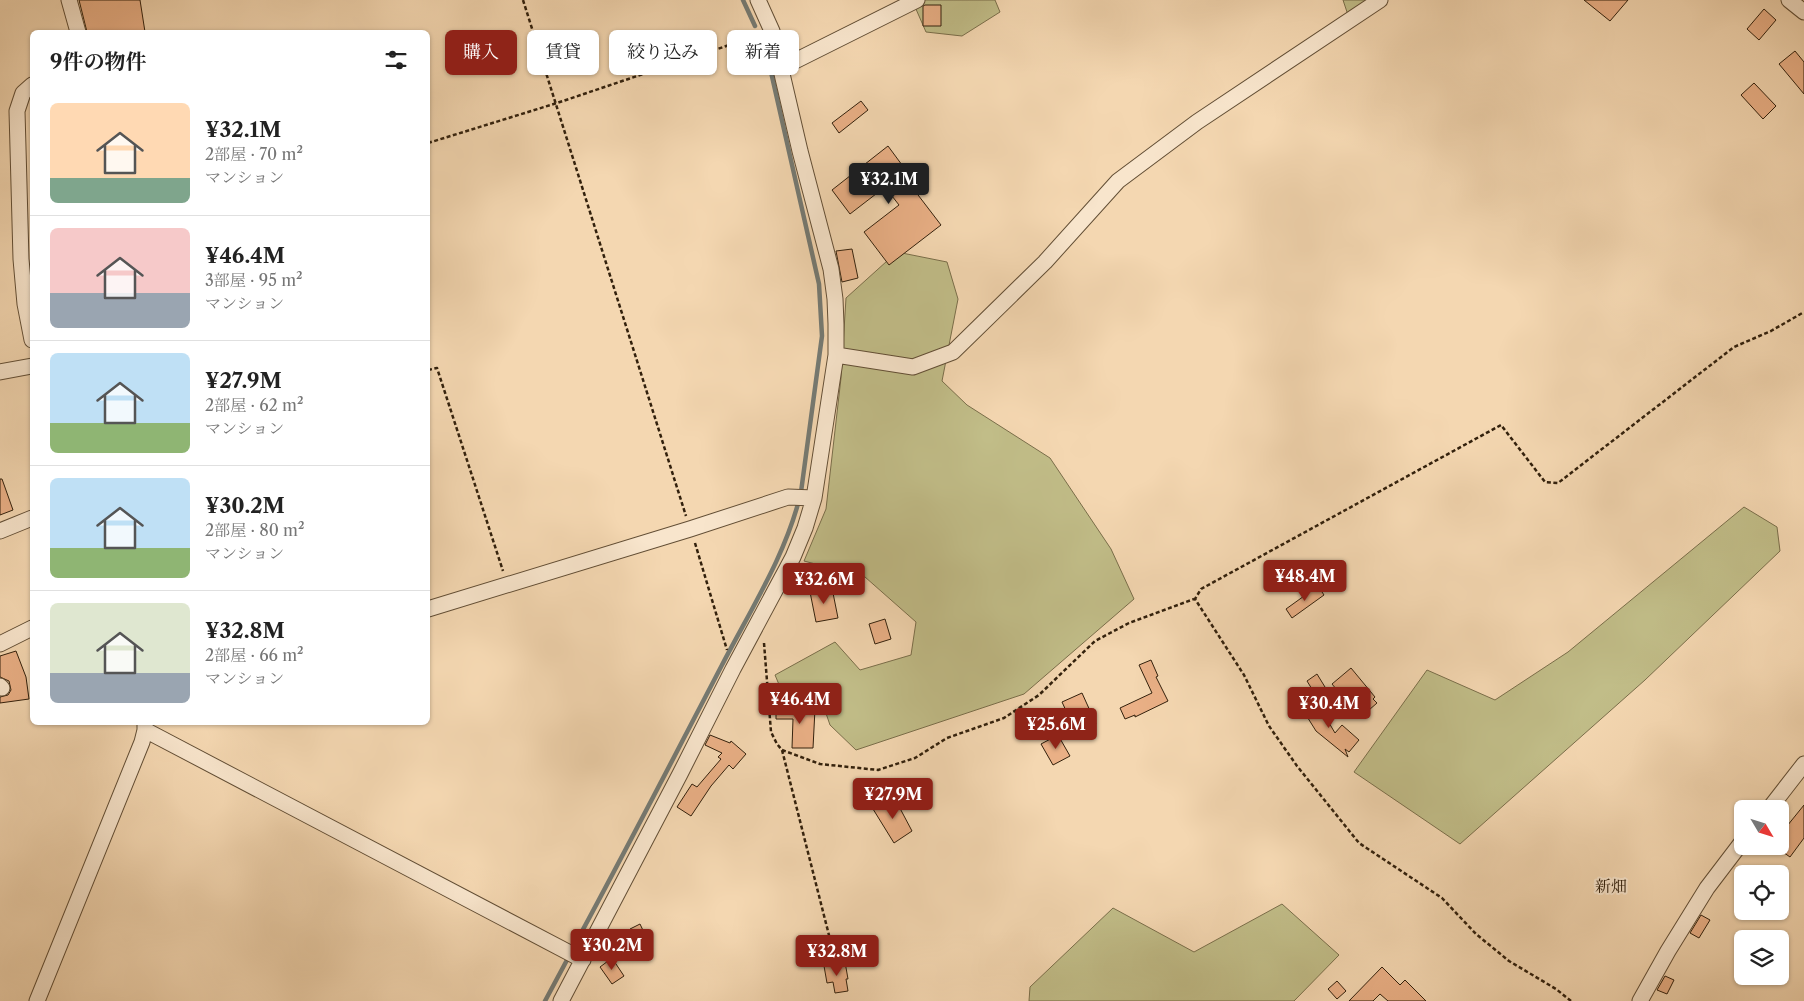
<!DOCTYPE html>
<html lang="ja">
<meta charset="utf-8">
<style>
:root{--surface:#fff;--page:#f6f6f6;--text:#222;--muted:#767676;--line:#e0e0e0;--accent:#8f2418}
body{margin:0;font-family:"Libre Caslon Text","Noto Serif JP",serif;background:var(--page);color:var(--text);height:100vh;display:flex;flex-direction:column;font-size:19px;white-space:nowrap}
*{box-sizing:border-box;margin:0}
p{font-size:16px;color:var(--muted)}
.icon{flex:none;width:28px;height:28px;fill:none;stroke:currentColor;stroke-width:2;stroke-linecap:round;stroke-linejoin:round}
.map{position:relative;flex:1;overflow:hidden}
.panel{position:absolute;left:30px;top:30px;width:400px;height:695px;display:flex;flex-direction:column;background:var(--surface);border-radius:8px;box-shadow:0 1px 4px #0004}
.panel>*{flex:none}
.top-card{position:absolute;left:445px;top:30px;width:475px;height:45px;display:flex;gap:10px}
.needle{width:32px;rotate:128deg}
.tools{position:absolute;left:1734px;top:800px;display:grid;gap:10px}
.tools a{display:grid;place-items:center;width:55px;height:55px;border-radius:8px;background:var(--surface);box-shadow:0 1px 4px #0004;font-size:25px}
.price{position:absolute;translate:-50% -42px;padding:0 11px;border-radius:5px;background:var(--accent);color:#fff;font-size:16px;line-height:32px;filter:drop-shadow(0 1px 2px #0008)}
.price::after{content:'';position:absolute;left:50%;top:30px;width:15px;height:11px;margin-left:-8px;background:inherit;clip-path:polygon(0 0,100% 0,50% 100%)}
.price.current{background:#222;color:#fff}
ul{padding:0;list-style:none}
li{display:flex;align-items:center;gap:15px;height:125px;padding:0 20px}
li+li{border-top:1px solid var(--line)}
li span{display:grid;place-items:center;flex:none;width:140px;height:100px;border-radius:8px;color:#555}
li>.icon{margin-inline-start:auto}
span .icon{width:60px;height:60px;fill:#fffc;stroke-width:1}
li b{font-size:21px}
h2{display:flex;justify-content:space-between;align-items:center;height:60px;padding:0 20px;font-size:21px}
.chip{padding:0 18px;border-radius:8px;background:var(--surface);box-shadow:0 1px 4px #0004;font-size:18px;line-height:45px}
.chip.current{background:var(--accent);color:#fff}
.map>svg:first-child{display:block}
</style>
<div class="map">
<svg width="1804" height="1001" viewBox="0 0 1804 1001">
<rect width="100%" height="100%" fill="#f4d7b1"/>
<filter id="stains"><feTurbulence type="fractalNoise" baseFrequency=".004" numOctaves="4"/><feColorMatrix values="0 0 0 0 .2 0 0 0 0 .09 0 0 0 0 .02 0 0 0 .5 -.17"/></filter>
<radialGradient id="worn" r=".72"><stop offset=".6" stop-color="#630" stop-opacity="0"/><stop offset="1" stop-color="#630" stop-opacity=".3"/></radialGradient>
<!-- green -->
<path fill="#c1bd88" stroke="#7a6e4a" d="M912,0H995L1000,12L962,36L926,32Z
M1343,0H1372L1348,15Z
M897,252L947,262L958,299L942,381L967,405L1050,458L1111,549L1134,599L1024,694L856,750L830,725L819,693L783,694L775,675L835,642L860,670L911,655L916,622L865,577L804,561L826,509L841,378L846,298Z
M1744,507L1777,527L1780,551L1645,680L1460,844L1354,772L1427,670L1495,700L1568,652Z
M1282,904L1339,955L1294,1001H1029L1030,987L1113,908L1194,952Z"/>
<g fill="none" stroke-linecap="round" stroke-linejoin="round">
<!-- stream -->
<path stroke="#757a73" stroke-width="4.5" d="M743,0L755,26
M573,948C624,854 673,759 722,665C751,609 787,553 801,492L822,336L819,284L771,72L762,43
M545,1001L567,960"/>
</g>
<!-- building -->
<path fill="#eab086" stroke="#32200c" d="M79,0H140L145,32H87Z
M1584,0H1628L1610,21Z
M925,5H941V26H923V6Z
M1764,9L1776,20L1759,40L1747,29Z
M1795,51L1804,62V94L1779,64Z
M1754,83L1776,106L1763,119L1741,95Z
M861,101L868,110L839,133L832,123Z
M888,146L919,188L915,191L941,225L889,265L864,232L899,205L885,187L850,214L832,190Z
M852,249L858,278L842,282L836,251Z
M0,479H2L13,510L0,515Z
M1318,586L1324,595L1292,618L1286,609Z
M832,588L838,618L816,622L810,592Z
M885,619L891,639L875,644L869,624Z
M16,651L26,677L29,699L0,703V697L8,695L11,690L9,681L0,677V656Z
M1151,660L1158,676L1156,677L1168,701L1135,717V715L1125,719L1120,708L1152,693L1139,665Z
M1351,668L1375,697L1373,699L1377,703L1369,710L1365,706L1356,713L1332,684Z
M1317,674L1325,687L1315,694L1307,681Z
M1082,693L1096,724L1073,734L1065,716L1068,715L1062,702Z
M1315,699L1335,733L1342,725L1359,740L1349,752L1345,749L1348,757L1316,731L1301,707Z
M776,707L815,709L813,748H792L793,719H776Z
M710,735L730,743L731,741L746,754L733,769L729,765L711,786L691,816L677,807L692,784L697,787L721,759L718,757L722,753L705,745Z
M1058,735L1070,756L1053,765L1041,744Z
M894,797L912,831L894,843L873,809Z
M1804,805V838L1790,857L1780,850V838L1784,832L1783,831Z
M1701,915L1710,920L1699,938L1690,933Z
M640,924L648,941L638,946L630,929Z
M612,958L624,976L612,984L600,967Z
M845,962L848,979H846L848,991L835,993L833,982L827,983L824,966Z
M1382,967L1400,985L1405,980L1426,1001H1388L1380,994L1373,1001H1349Z
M1665,976L1674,980L1667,994L1657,990Z
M1337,981L1346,991L1337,999L1328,989Z"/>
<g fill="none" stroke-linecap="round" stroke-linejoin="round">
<!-- minor casing -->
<g stroke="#624e35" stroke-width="17">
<path id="minor" d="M69,0L78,32
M1789,0L1804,12
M781,68L917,0
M32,85L23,93L17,111L21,259L25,304L32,340
M836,355L913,367L953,352L1045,262L1118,181L1197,122L1380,0
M0,372L32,366
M0,531L32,518
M428,609L690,529L788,497L814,498
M0,644L32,628
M0,686L2,688
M145,730L583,960
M1769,809L1804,764
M37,1001L142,742L145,730V722
M561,1001L680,774L733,669L793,557L805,528L814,498L836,355V324L835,299L831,269L800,151L772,31L758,0
M1640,1001L1668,951L1707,888L1742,842"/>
</g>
<!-- path -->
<path stroke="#32200c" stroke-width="2.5" stroke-dasharray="4 2.5" stroke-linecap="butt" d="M523,0L686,516
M428,143L557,103L759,35
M428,370L437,368L503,571
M695,543L727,650
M764,643L771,732L777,744L782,750L820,764L878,770L915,758L947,738L1004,718L1039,695L1095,641L1129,623L1194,599
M782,750L833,951
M1571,1001L1556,989L1509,961L1476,934L1442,898L1359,843L1297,766L1269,726L1244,675L1195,599L1201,589L1501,425L1545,482L1558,483L1734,347L1771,331L1804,312"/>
<!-- minor -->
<use href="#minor" stroke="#f8e5cc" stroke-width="15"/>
</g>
<g text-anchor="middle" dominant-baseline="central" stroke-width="4" stroke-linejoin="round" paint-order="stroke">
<!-- neighbourhood labels -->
<g font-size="16" fill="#32200c" stroke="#f8e5cc">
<text x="1611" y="886">新畑</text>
</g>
</g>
<rect width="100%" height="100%" filter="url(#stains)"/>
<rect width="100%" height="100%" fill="url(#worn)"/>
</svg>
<div class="tools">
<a><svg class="needle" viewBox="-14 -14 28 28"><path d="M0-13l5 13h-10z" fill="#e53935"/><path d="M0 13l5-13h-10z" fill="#767676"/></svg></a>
<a><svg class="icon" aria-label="locate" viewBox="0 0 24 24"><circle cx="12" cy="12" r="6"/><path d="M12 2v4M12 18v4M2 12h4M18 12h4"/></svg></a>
<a><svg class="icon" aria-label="layers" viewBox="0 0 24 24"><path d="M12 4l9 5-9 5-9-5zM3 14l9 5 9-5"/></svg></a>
</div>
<b class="price current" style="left:889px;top:205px">¥32.1M</b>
<b class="price" style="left:1305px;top:602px">¥48.4M</b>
<b class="price" style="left:824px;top:605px">¥32.6M</b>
<b class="price" style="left:800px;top:725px">¥46.4M</b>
<b class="price" style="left:1329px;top:729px">¥30.4M</b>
<b class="price" style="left:1056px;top:750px">¥25.6M</b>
<b class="price" style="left:893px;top:820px">¥27.9M</b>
<b class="price" style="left:612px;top:971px">¥30.2M</b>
<b class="price" style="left:837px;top:977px">¥32.8M</b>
<div class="top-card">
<a class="chip current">購入</a>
<a class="chip">賃貸</a>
<a class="chip">絞り込み</a>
<a class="chip">新着</a>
</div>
<section class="panel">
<h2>9件の物件<svg class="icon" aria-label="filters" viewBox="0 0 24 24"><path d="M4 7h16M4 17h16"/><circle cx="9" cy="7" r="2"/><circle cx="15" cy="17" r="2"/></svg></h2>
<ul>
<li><span style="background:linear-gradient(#ffd9b3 75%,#7fa58c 0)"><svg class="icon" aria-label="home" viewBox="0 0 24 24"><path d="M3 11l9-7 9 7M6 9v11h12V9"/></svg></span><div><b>¥32.1M</b><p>2部屋 · 70 m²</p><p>マンション</p></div></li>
<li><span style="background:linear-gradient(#f6c9c9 65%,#9aa5b1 0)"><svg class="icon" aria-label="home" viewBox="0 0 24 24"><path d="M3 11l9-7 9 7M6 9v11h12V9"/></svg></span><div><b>¥46.4M</b><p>3部屋 · 95 m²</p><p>マンション</p></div></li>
<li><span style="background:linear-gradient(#bfe0f5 70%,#8fb573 0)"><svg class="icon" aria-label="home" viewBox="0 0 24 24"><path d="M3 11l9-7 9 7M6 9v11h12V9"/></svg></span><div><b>¥27.9M</b><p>2部屋 · 62 m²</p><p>マンション</p></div></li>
<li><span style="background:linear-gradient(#bfe0f5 70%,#8fb573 0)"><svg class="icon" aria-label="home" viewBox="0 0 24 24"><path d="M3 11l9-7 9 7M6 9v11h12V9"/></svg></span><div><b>¥30.2M</b><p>2部屋 · 80 m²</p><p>マンション</p></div></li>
<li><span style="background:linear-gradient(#dfe7d0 70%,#9aa5b1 0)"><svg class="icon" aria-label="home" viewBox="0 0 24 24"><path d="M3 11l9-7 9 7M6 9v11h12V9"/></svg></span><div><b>¥32.8M</b><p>2部屋 · 66 m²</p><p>マンション</p></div></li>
</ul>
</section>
</div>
